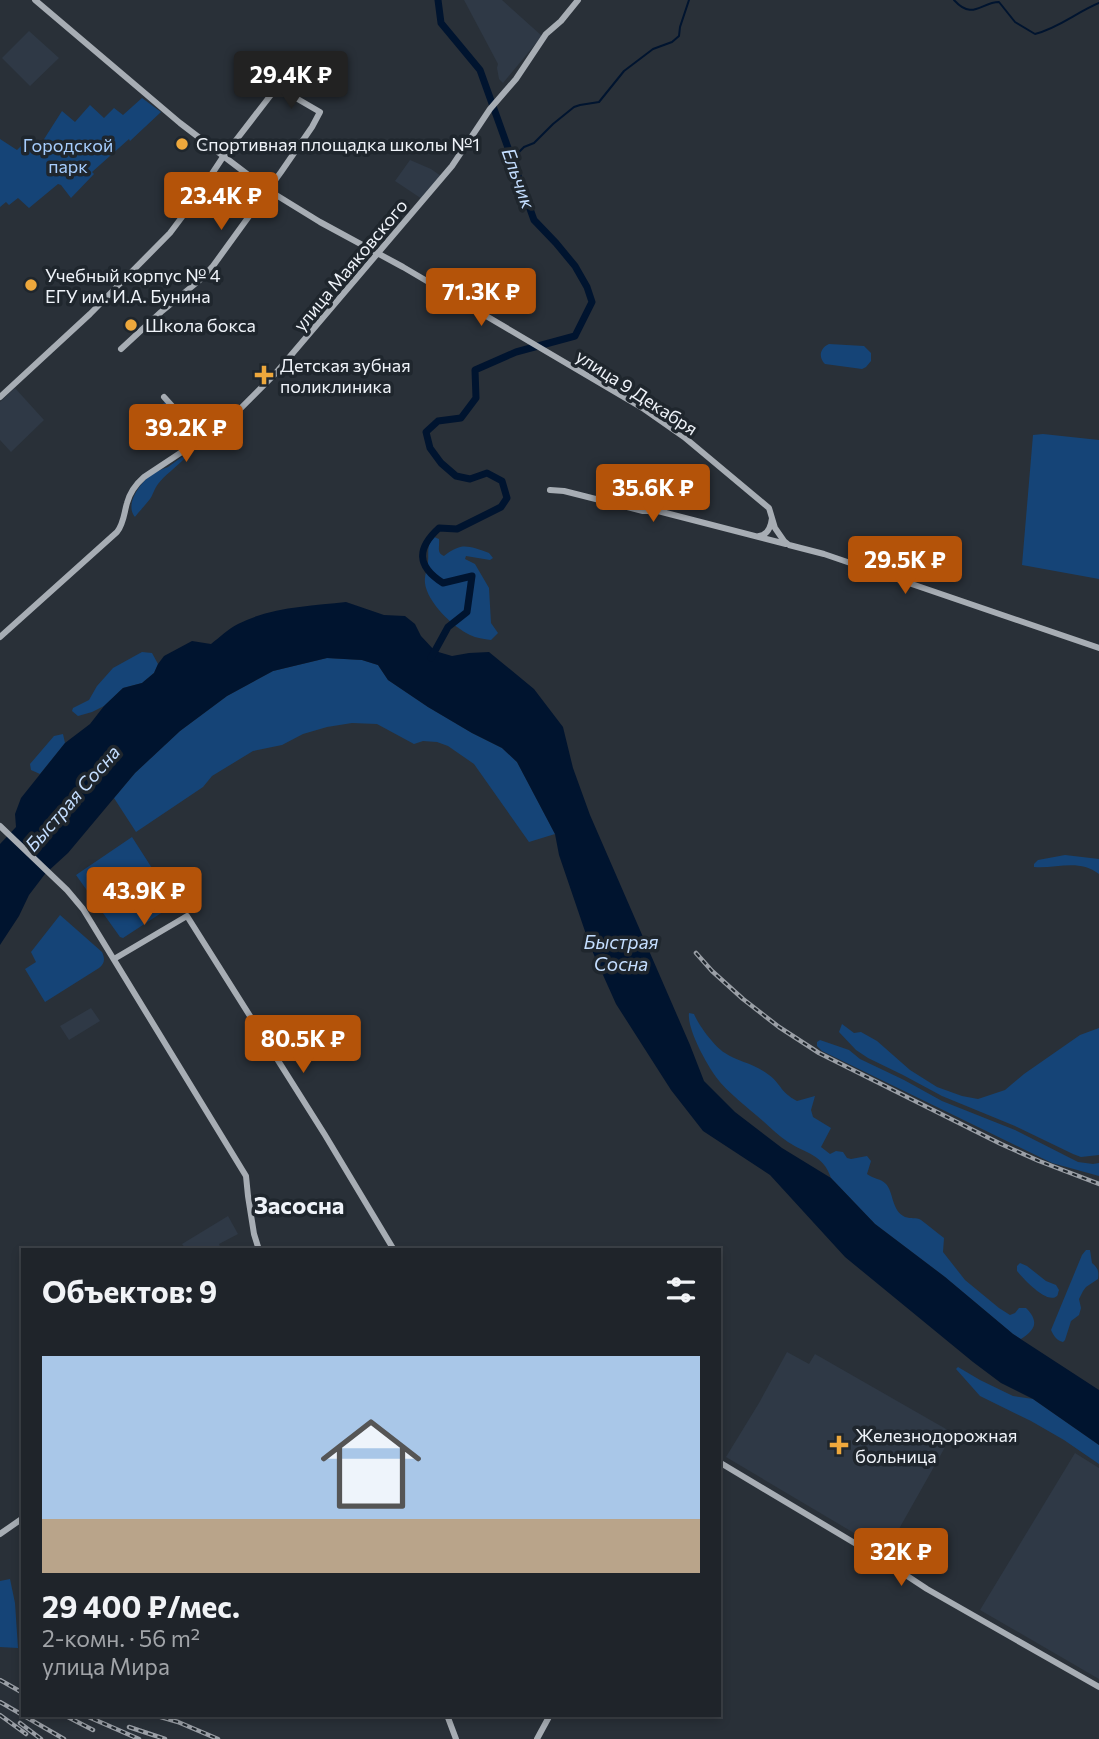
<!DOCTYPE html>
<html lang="ru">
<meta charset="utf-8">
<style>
:root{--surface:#1f242a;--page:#2c3036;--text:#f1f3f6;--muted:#a1a4a8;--line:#3c4147;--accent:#b45309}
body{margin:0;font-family:Commissioner,sans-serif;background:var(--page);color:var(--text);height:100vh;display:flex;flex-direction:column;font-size:26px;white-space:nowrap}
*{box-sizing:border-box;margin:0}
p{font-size:23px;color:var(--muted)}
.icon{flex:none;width:38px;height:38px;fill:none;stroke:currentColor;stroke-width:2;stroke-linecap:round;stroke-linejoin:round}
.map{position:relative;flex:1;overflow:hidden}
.side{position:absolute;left:21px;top:1248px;width:700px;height:469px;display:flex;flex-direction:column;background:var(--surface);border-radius:0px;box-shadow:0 4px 10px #0003,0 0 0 2px var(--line)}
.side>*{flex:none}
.price{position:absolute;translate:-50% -60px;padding:0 16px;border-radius:7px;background:var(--accent);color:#fff;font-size:23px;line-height:46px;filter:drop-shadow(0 2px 4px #0008)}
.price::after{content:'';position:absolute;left:50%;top:42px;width:21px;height:16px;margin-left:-10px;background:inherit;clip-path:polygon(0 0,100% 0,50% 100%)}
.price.current{background:#222;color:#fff}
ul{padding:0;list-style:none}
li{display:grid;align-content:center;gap:14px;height:371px;padding:0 21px}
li+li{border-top:2px solid var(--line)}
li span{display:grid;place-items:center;height:217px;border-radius:0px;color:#555}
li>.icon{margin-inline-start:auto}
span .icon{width:126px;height:126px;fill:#fffc;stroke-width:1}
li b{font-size:30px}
h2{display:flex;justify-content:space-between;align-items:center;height:84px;padding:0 21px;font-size:30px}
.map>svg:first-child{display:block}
</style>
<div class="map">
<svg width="1099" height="1739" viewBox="0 0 1099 1739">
<rect width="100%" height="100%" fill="#293038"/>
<!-- built -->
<path fill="#2f3946" d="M464,0H502L542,36L503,83L499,79L497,68L498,64Z
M29,31L59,58L30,86L2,58Z
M410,160L431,169L441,176L422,199L395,181Z
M15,388L44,420L11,452L0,440V402Z
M91,1008L100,1021L69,1040L60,1026Z
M228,1216L238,1234L219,1244L221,1249H186L182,1244Z
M787,1352L809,1364L815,1354L953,1433L886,1552L726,1457L759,1403Z
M1075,1453L1099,1468V1679L980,1610Z"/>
<!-- green -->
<path fill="#154477" d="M142,98L161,112L130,141L129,139L92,172L94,174L71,198L61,185L58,184L29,208L18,198L9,205L6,202L0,207V139L17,150L31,136L36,140L34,143L39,147L62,111L75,122L90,105L104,118L114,108L123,115Z
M829,344L864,346L871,353V361L866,367L862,369L825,364C818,357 820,348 829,344Z
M165,402L186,425L185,426L174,415L185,428L172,439L164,431L157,436L143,421Z
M1043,434L1099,440V579L1022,565L1033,435Z
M182,457L185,458L183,460C175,468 165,475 158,484C154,489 153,495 150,499C148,502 137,514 135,517C124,504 141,482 152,474C157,471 163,469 168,467C173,464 177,460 182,457Z
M434,537L439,539C440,546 436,553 444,556C462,542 468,546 489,553L493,558L490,560L466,556L465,559L475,564L489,588L491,623L498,633L491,640C484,639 476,638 470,635C453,627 427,602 425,583C424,575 428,569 428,562C429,551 426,546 434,537Z
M142,652L152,653L158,664L154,673L142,683L123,688L104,706L92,712L78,716L72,711L73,708L89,700L97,686L113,668Z
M327,658L362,660L378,665L388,680L428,707L472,733L502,748L517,762L555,834L529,842L474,764L448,746L437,742L423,741L414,744L377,724L352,723L327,727L303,734L282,745L253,751L212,776L203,787L136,832L114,798L135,773L180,731L227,696L273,671Z
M63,734L65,743L40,774L31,770L30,764L54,736Z
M132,837L175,904L123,938L120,937L76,875Z
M1065,855L1099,859V874C1079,858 1056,869 1034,867V864L1038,860Z
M60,915L102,952C105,959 105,963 99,968L45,1002L25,969L36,962L31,952Z
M689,1013L694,1014C699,1026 714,1046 725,1053C738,1062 754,1063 769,1075C782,1085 780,1092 797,1101L815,1096L811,1110L813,1117L831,1128L821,1147L830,1154L836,1151L843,1152L847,1158L851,1159L867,1156L871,1161L867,1174C873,1179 880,1178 886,1184C894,1193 891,1210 905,1217C911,1219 916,1217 921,1220C929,1226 936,1232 944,1238L943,1252L965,1280L999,1308L1010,1315L1015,1313L1019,1308H1026C1039,1321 1036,1330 1021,1339L1013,1334L945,1277L875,1224L831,1178C823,1154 806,1154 788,1142C779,1136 771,1128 763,1121C748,1108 727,1092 716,1077C706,1063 687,1029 689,1013Z
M842,1024L854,1033L861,1032L877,1041L910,1070L937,1087L962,1096L978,1099L1005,1090L1024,1074L1080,1035L1099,1028V1155L1081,1157L1073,1154L1015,1126L942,1096L903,1075L868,1058L856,1050L839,1032Z
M820,1040L849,1050L860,1059L904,1080L942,1101L1015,1130L1078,1162L1093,1164L1099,1163V1176L1052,1163L822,1051L817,1046V1042Z
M1086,1250H1090L1092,1263C1098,1268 1099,1271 1098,1279L1086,1287L1083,1291L1079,1299L1081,1308L1079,1315L1071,1321L1065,1340L1063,1342C1056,1340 1054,1336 1051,1330L1082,1255Z
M1020,1263L1027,1266L1046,1281L1056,1285L1059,1290C1058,1292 1058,1295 1057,1296C1047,1305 1023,1278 1017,1271V1266Z
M958,1367L980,1380L1013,1396L1033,1399L1099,1445V1464L1064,1440L1031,1421L980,1396L956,1369Z
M10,1579L15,1603L18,1648L0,1647V1581Z"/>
<!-- water -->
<path fill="#00142f" d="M346,602L384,615L405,616L415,624L421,636L435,651L452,656L469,653L489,652L534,689L563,727L573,768L590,815L690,1045L704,1081L735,1112L782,1148L831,1178L875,1224L945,1277L1013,1334L1099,1390V1445L1033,1399L1001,1383L973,1362L845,1257L770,1175L703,1131L671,1090L616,1004L590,946L559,855L555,834L517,762L502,748L472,733L428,707L388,680L378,665L362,660L327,658L273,671L227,696L180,731L135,773L68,853L45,874L29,895L19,916L0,945V844L16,827L15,814L21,798L65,743L90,724L104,706L123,688L142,683L154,673L158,664L164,656L192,641L211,644C220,637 228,629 238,624C271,607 310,606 346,602Z"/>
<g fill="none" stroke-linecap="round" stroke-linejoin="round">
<!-- stream -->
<path stroke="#00142f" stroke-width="2" d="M954,0C973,21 981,2 999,2L1015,22L1035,34C1059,28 1077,12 1099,3
M512,159L524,147L534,143L553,124L574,107L580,105L599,102L624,71L653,49L672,42L679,36L680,27L689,0"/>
<!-- river -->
<path stroke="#00142f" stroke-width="7" d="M431,658L448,627L467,612L472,576L443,583C416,566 417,548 439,528L457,529L501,507L507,498L502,481L487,473L470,479L456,476L441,463L430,448L426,432L438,421L461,418L476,398L475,370L516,352L575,336L592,302L587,287L575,266L556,243L534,220L480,70L441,23L438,0"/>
<!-- secondary -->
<path stroke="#a7adb4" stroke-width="6" d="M35,0L180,123L268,190L320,222L403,267L644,409L684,437L769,508L775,528L784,541L789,545L824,554L1099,648
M0,397L90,314L170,233L194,201L223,157L277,87L320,112L312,127L281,172L213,266L201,279L161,312L121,349
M164,397L201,438
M550,490L564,491L643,511H658L786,544
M759,536C768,535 771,526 772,518
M0,637L117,532C124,523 124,513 127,503C130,492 136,484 144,477L227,422L275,374L452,166L490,109L516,79L546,34L561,21L578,0
M0,826L67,890L83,909L246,1176L248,1196L254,1234L259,1250
M114,959L187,916L325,1135L394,1250
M719,1462L883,1560L927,1589L1099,1687
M0,1534L23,1518
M447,1715L456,1739
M537,1739L550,1715"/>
<!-- rail casing -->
<g stroke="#9a9fa6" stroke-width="4.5">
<path id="rail" d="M696,953L712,971L743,999L779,1027L819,1053L1001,1144L1039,1161L1099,1184
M0,1680L23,1693
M0,1702L64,1739
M0,1715L26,1734
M64,1715L93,1730
M84,1715L139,1739
M154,1715L178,1722L218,1739
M20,1723L41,1739
M129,1727L165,1739"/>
</g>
<!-- rail -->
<use href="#rail" stroke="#1f262d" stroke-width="2" stroke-dasharray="5" stroke-linecap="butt"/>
</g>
<!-- markers -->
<g fill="#eea83c" stroke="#1f262d" stroke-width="2.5">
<circle cx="182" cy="144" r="7"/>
<circle cx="31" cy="285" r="7"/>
<circle cx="131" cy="325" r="7"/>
<path d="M260.5 364.5h7v7h7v7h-7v7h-7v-7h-7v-7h7z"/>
<path d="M835.5 1434.5h7v7h7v7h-7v7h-7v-7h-7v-7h7z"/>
</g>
<g text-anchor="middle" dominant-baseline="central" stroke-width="7" stroke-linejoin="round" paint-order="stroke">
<!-- poi labels -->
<g font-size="18" fill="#eff3f9" stroke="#1f262d" text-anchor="start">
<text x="196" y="144">Спортивная площадка школы №1</text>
<text x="45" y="275">Учебный корпус № 4<tspan x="45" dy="21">ЕГУ им. И.А. Бунина</tspan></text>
<text x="145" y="325">Школа бокса</text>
<text x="280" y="365">Детская зубная<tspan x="280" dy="21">поликлиника</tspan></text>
<text x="855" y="1435">Железнодорожная<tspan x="855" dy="21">больница</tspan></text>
</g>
<!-- park labels -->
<g font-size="18" fill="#a6cdfd" stroke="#1f262d">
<text x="68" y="145">Городской<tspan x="68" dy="21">парк</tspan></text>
</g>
<!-- street labels -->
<g font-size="18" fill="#eff3f9" stroke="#1f262d">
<text transform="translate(350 265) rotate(-50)">улица Маяковского</text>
<text transform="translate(637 392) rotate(33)">улица 9 Декабря</text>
</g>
<!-- water labels -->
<g font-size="19" font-style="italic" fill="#c4deff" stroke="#1f262d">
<text transform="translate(519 178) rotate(70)">Ельчик</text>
<text transform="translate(72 798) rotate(-49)">Быстрая Сосна</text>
<text x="621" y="941">Быстрая<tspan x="621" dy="22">Сосна</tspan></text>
</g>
<!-- district labels -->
<g font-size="24" font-weight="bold" fill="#eff3f9" stroke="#1f262d">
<text x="299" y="1204">Засосна</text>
</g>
</g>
</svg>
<b class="price current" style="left:291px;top:111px">29.4K ₽</b>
<b class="price" style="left:221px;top:232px">23.4K ₽</b>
<b class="price" style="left:481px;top:328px">71.3K ₽</b>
<b class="price" style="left:186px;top:464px">39.2K ₽</b>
<b class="price" style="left:653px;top:524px">35.6K ₽</b>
<b class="price" style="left:905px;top:596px">29.5K ₽</b>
<b class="price" style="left:144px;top:927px">43.9K ₽</b>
<b class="price" style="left:303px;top:1075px">80.5K ₽</b>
<b class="price" style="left:901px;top:1588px">32K ₽</b>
<section class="side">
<h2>Объектов: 9<svg class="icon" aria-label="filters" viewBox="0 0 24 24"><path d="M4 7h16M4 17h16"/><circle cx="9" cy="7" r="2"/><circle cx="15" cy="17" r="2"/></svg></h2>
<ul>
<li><span style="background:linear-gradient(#a9c7e8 75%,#b9a48a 0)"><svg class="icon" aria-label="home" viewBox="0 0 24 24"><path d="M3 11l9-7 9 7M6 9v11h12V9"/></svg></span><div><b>29 400 ₽/мес.</b><p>2-комн. · 56 m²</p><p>улица Мира</p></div></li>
</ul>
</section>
</div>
